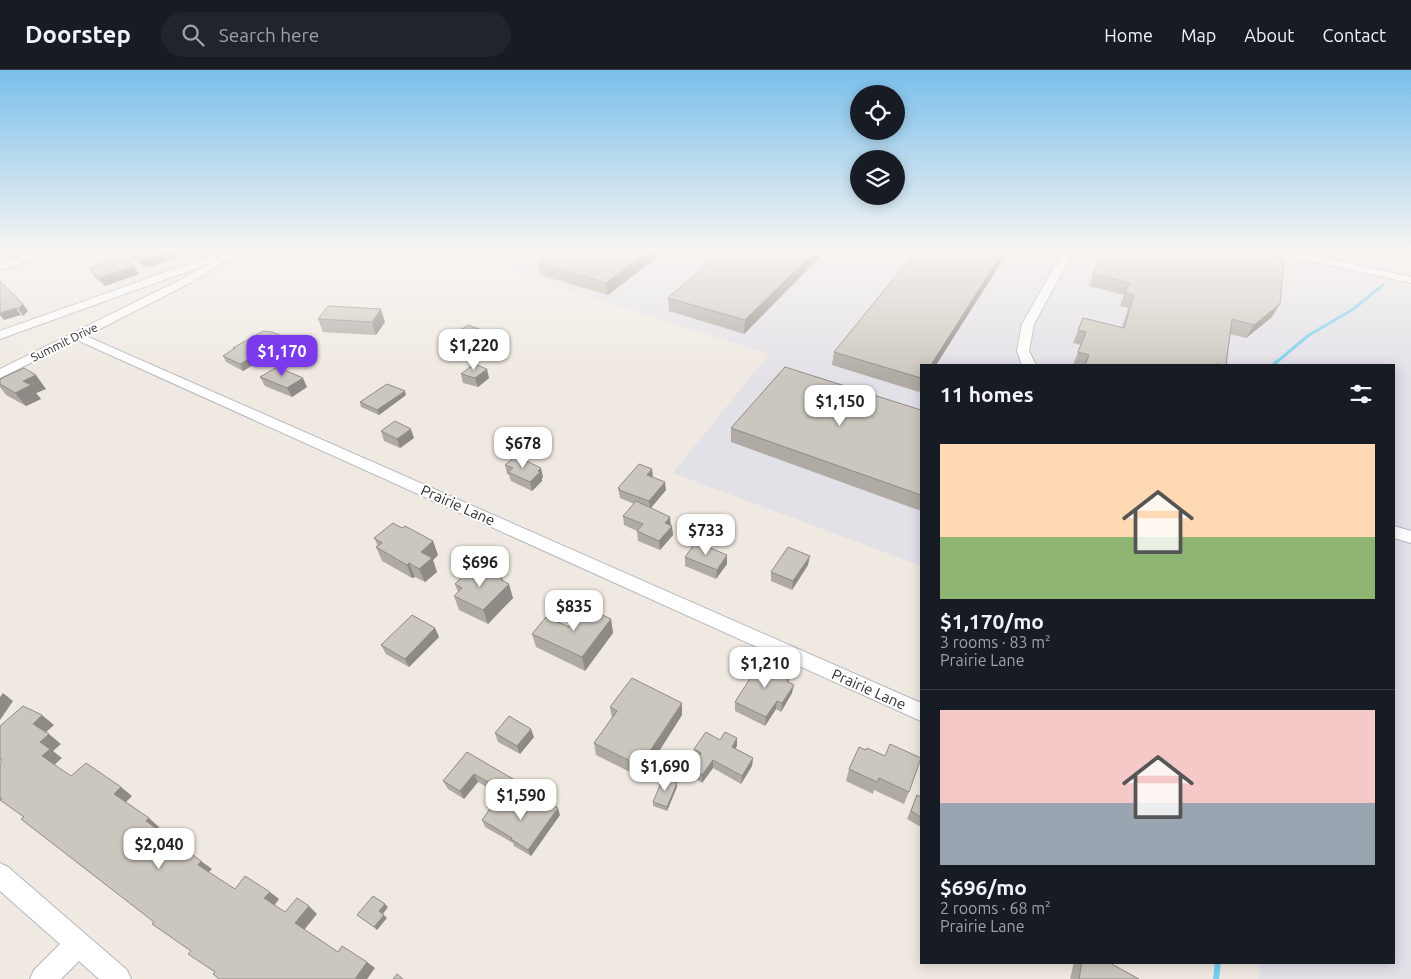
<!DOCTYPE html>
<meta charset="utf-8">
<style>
:root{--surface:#171b24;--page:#20242c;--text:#f1f3f6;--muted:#9ea1a6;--line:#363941;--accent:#7c3aed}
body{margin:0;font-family:Ubuntu,sans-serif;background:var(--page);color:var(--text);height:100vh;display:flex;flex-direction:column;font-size:19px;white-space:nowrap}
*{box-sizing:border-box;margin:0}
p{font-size:16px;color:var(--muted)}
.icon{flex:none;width:28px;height:28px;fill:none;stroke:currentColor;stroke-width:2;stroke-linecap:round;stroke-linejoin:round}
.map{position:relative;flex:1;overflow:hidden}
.sheet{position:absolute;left:920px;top:294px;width:475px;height:600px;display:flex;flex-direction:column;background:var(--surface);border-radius:0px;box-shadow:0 2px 12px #0003}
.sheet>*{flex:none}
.fabs{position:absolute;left:850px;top:15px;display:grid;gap:10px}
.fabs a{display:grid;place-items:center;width:55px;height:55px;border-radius:50%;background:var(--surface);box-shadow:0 2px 12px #0003;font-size:25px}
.price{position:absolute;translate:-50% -42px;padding:0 11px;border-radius:10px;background:#fff;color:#222;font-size:16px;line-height:32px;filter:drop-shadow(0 1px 2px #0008)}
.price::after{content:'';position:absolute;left:50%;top:30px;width:15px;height:11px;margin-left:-8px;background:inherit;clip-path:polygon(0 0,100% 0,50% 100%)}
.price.current{background:var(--accent);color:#fff}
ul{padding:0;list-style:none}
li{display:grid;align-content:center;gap:10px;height:265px;padding:0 20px}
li+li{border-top:1px solid var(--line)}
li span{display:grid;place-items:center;height:155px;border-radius:0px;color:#555}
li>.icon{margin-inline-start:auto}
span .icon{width:90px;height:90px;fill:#fffc;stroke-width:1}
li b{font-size:21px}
h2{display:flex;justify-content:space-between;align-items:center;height:60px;padding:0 20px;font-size:21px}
header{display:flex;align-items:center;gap:30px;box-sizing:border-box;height:70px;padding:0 25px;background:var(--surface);border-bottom:1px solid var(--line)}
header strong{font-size:24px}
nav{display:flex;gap:28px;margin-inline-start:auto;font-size:18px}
.search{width:350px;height:45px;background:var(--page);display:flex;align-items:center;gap:12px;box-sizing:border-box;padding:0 18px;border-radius:28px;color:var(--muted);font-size:19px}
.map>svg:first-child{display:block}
</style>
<header>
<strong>Doorstep</strong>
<div class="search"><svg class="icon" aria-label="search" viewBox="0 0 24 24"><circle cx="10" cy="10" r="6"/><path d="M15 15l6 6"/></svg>Search here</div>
<nav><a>Home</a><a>Map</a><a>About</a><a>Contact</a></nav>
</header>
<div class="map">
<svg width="1411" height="909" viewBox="0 0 1411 909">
<rect width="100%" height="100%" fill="#efe9e1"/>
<!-- industrial -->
<path fill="#e3e1e8" d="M504,180H1411V192L1393,196L1382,209L1411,217V909H1259L1260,893L1394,892V295H921V496L673,403L769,284L484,193Z"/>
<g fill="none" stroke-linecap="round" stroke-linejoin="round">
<!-- stream-far1 -->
<path stroke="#75cff0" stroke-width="3" d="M1273,295L1309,265L1352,240L1383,215"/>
<!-- stream -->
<path stroke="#75cff0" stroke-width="6" d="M1216,909L1218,892"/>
<!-- street casing -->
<g stroke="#b4b7c1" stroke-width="2">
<path id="street" d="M42,180H58L57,182L0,200V193Z
M1064,180H1074L1034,254L1029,281L1036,295H1022L1017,281L1022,254Z
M1269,180H1289L1411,207V213L1274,183Z
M229,181L234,180L238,183L194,211L86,266L921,633V651L77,270L0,308V299L186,207L208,194L0,269V261L211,186L216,189Z
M1394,456L1411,461V473L1394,468Z
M0,793L8,797L127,900L131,909H99L79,891L61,909H30L34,900L60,874L0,821Z"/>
</g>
<!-- street -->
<use href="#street" fill="#fff" fill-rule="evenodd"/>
</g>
<!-- wall -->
<path fill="#afaba4" d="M125,180H198L146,198L127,183Z
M430,180H486L477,186L459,180L449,186Z
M557,180H666L608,225L540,205L538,192Z
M724,180H827L744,264L669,241L668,228Z
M917,180H1009L936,295H921V318L919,322L832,295L834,282Z
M1228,180H1259L1272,247L1246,268L1230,264L1226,295H1073L1081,275L1073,273L1083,248L1122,258L1128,238L1120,236L1124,225L1089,216L1093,204L1227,181Z
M1343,180H1368L1365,184Z
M89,198L139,204L105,216L94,207Z
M318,249L385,252L376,265L323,262Z
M263,261L310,284L298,291L276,281L243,301L226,292L223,286L234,279L233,278Z
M489,271L463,290L444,282L441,273Z
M461,304L489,308L478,317L463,313Z
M260,307L307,317L292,327L265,316Z
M0,309L46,319L36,323L41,329L26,336L6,325L0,317Z
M406,325L379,345L361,337L360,332Z
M921,340V441L731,372V358Z
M381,361L414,368L400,378L384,371Z
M505,395L543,407L542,408V411L532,421L511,411L509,405L507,404Z
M653,407L666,420L651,438L671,455L673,465L660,480L638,471L637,461L624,455L623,446L634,434L620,428L618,418Z
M402,458L433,471L438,485L433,490L437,502L425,512L415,507L412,508L382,491L376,477L378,476L374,468Z
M685,487L727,494L716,509L685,496Z
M808,495L792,520L771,511V502Z
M503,511L513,528L488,554L459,540L454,526L458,522L455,514Z
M611,549L613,563L585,601L536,577L532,564Z
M435,558L439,567L409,597L386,584L381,575Z
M790,606L789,612L792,623L781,642L776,639L765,656L735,641V632Z
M610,637L682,645L642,708L596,685L594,673L612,648Z
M495,663L534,667L520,684L498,672Z
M737,668V676L735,678L753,688L752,696L741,714L713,698L702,713L691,705V698L697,689L694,687V679L720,670Z
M859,677L909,722L904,734L874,720L873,724L846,711L849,699Z
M467,682L513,709L516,717L507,729L478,712L464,729L448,719L443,711Z
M677,713V717L667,741L653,736V732Z
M917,725L921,727V757L907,749Z
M525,744L560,745L531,786L514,776L513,773L485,757L482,750Z
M1074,892H1108L1139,909H1070Z"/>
<!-- shaded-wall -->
<path fill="#8e8b86" d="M171,180H198L146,198L141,190Z
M448,180H459L449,186Z
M475,180H486L477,186Z
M650,180H666L608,225L606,213Z
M816,180H827L744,264L745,250Z
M1004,180H1009L936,295H931Z
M134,196L139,204L105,216L100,208Z
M23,234L28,241L23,246L18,239Z
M1280,234L1272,247L1246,268L1254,255Z
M16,238L21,245L4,250L0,245V243Z
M381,239L385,252L376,265L372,252Z
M487,262L489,271L463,290L460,281Z
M273,275L276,281L243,301L240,294Z
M308,277L310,284L298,291L295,285Z
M487,299L489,308L478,317L475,308Z
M36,305L46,319L36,323L41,329L26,336L15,323L23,311Z
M303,308L307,317L292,327L287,318Z
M405,321L406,325L379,345L377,340Z
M411,359L414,368L400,378L397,369Z
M541,398L543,407L542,408V411L532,421L530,412L538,401Z
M652,399L653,407L647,405Z
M665,412L666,420L650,439L649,431Z
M670,447L671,456L665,453Z
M672,456L673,465L660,480L659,471Z
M433,471L438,485L433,490L437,502L425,512L419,499L421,482Z
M727,485V494L716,509L717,500Z
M810,486L808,495L792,520L793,511Z
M409,493L415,507L412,508L407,495Z
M502,508L505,518L509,514L513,528L488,554L483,540Z
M611,549L613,563L585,601L582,587Z
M435,558L439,567L409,597L405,589Z
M794,615L792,623L781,642L782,633Z
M3,623L13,631L0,650V627Z
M777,631L776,639L765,656L766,647Z
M682,633V645L642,708L640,696Z
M42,645L54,655L45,663L33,654Z
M531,659L534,667L520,684L517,676Z
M49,664L61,674L53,681L62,688L54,695L42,686L40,672Z
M737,668V676L732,684V677Z
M753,688L752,696L741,714L742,706Z
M713,690V698L702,713V705Z
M474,704L478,712L464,729L460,721Z
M513,709L516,717L507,729L504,721Z
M677,713V717L667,741V737Z
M121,717L132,726L125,733L114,724Z
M558,738L560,745L531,786L528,780Z
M149,748L159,757L157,760L146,751Z
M201,791L212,799L208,803L198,795Z
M270,822L279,829L274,836L264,828Z
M385,834L388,837L382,845L379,841Z
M309,836L317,844L304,860L295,853Z
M384,845L387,848L377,860L374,857Z
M367,892L375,898L367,909H355Z"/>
<!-- building -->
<path fill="#cbc7bf" stroke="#8e8b86" d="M129,180H171L141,190Z
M557,180H650L606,213L538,192Z
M724,180H816L745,250L668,228Z
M917,180H1004L931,295H921V308L834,282Z
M1105,180H1219L1230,182V180H1259L1266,181L1284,191L1280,234L1254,255L1232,249L1226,295L1216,294V295H1085L1089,285L1078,282L1086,262L1078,260L1083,248L1124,258L1134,225L1125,223L1130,213L1093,204Z
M122,187L134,196L100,208L89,198Z
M0,211L23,234L18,239L16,238L0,243Z
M328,236L381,239L372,252L318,249Z
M468,255L487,262L460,281L441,273Z
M263,261L272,262L308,277L295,285L273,275L240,294L223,286L235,278H233Z
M474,294L487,299L475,308L461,304Z
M277,297L303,308L287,318L260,307Z
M785,297L921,340V425L731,358Z
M24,298L36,305L23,311L31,315L15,323L0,314V309Z
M387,314L405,321L377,340L360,332Z
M395,351L411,359L397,369L381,361Z
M516,386L541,398L538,401L540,402L530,412L508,402L513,398L505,395Z
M639,394L652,399L647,405L665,412L649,431L619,420L620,419L618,418Z
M636,431L670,447L665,453L672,456L659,471L637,461L643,454L623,446Z
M393,453L402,458L405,456L433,471L421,482L432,488L419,499L409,493L407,495L376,477L382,473L374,468Z
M696,472L727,485L717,500L685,487Z
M788,477L810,486L793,511L771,502Z
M473,496L502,508L501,510L509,514L483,540L454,526L462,518L455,514Z
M585,537L611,549L582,587L532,564L546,547L569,557Z
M412,545L435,558L405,589L381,575Z
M762,590L790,606L787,611L794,615L782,633L777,631L766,647L735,632Z
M632,608L682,633L640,696L594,673L617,641L610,637Z
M23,636L42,645L33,654L49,664L40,672L50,679L42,686L71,706L86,693L121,717L114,724L149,748L146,751L201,791L198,795L235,819L245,806L270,822L264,828L285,842L297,828L309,836L295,853L338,882L342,876L367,892L355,909H219L213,904L215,902L188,884L191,881L152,854L154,852L21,749L24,747L0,730L2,729L0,728V692L2,690L0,689V656Z
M509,646L531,659L517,676L495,663Z
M706,662L720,670L725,662L737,668L732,677L753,688L742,706L713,690L702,705L691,698L701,683L694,679Z
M890,674L921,688L909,722L879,708L877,712L849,699L859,677L866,680L867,678L885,686Z
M467,682L513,709L504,721L474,704L460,721L443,711Z
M663,708L677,713L667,737L653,732Z
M917,725L921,727V747L911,741Z
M538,726L558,738L528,780L511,769L512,768L482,750L497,729L525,744Z
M373,826L385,834L379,841L384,845L374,857L357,845Z
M1082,892H1108L1139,909H1079Z
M397,904L403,909H393Z"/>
<!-- sky -->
<linearGradient id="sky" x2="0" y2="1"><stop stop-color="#7abfeb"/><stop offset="0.59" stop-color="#f8f5f2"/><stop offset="1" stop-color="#f8f5f2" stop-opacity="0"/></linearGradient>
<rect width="1411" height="307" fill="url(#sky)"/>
<g text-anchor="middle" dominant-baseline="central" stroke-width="4" stroke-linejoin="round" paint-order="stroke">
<!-- far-street labels -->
<g font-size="12" fill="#2e2e2e" stroke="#fff">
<text transform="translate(64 272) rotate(-26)">Summit Drive</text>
</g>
<!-- street labels -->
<g font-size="15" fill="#2e2e2e" stroke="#fff">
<text transform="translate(458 435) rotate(24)">Prairie Lane</text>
<text transform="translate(869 619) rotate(24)">Prairie Lane</text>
</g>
</g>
</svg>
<div class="fabs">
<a><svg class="icon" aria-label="locate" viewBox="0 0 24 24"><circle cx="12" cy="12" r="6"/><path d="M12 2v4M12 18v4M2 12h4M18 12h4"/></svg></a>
<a><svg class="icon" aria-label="layers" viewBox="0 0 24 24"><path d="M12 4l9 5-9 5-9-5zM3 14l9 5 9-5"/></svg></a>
</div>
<b class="price" style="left:474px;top:301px">$1,220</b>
<b class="price current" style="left:282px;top:307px">$1,170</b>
<b class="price" style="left:840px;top:357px">$1,150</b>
<b class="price" style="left:523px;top:399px">$678</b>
<b class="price" style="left:706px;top:486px">$733</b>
<b class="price" style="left:480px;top:518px">$696</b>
<b class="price" style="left:574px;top:562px">$835</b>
<b class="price" style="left:765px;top:619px">$1,210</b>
<b class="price" style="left:665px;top:722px">$1,690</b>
<b class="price" style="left:521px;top:751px">$1,590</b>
<b class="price" style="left:159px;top:800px">$2,040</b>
<section class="sheet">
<h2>11 homes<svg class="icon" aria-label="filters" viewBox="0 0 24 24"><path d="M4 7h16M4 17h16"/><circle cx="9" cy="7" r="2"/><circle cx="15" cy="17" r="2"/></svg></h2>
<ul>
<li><span style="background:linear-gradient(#ffd9b3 60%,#8fb573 0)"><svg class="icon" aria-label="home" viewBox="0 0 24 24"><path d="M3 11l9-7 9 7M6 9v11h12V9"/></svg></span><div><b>$1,170/mo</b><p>3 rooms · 83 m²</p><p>Prairie Lane</p></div></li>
<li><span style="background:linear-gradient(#f6c9c9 60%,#9aa5b1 0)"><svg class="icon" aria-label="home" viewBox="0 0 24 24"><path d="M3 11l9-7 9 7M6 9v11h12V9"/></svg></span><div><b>$696/mo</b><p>2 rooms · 68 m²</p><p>Prairie Lane</p></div></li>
</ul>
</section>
</div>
